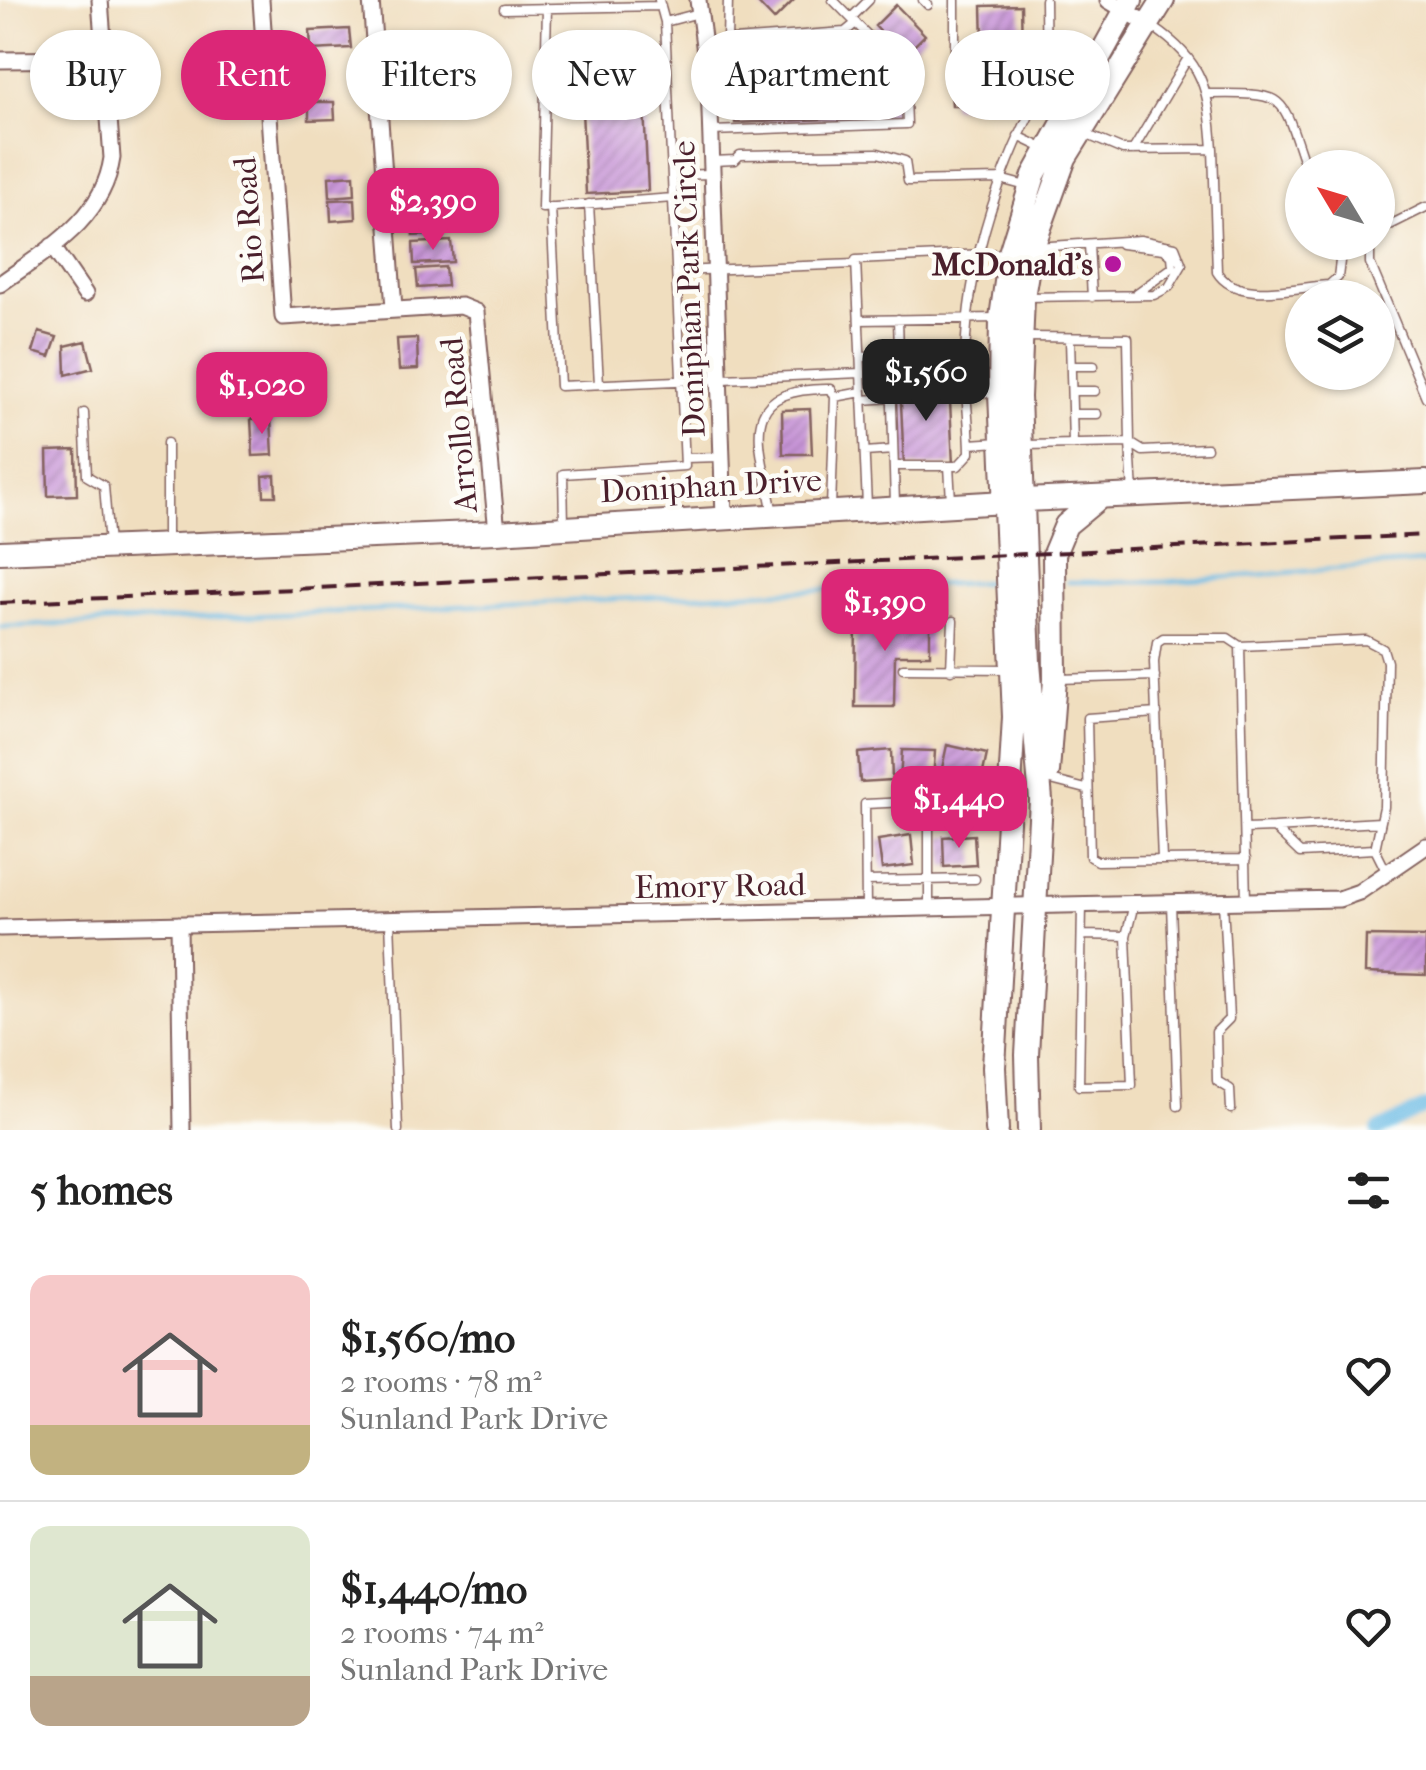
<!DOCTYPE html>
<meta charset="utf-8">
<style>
:root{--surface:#fff;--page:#f2f2f2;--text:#222;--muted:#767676;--line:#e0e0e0;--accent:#db2777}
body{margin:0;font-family:"IM FELL French Canon",serif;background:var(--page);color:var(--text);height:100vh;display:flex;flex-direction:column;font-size:38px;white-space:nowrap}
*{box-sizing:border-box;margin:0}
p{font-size:32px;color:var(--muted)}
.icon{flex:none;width:55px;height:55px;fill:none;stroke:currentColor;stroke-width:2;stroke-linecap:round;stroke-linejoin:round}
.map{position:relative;height:1130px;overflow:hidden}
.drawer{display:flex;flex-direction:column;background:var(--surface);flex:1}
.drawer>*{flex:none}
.guide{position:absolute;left:30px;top:30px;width:1368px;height:90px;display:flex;gap:20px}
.needle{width:65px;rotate:308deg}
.buttons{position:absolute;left:1285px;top:150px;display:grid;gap:20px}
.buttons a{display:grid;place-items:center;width:110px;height:110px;border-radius:50%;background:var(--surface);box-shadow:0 2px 8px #0004;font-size:50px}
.price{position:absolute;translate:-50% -85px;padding:0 22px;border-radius:20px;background:var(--accent);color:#fff;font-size:32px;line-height:65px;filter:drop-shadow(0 2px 5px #0008)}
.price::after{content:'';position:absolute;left:50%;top:60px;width:30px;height:22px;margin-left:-15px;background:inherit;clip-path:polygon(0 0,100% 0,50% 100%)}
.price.current{background:#222;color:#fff}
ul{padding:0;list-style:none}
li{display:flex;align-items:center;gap:30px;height:250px;padding:0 30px}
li+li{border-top:2px solid var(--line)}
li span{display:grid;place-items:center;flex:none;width:280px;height:200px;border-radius:20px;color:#555}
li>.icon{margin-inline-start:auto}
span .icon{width:120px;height:120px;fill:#fffc;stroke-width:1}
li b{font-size:42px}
h2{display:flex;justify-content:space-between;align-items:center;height:120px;padding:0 30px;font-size:42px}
.tag{padding:0 35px;border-radius:45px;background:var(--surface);box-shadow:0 2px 8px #0004;font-size:35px;line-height:90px}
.tag.current{background:var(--accent);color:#fff}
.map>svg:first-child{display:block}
</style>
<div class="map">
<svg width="1426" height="1130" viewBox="0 0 1426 1130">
<defs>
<pattern id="building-hatch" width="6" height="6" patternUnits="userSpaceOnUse" patternTransform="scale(2.5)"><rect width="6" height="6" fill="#c895d8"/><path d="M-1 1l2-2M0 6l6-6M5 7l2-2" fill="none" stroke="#a479af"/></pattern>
</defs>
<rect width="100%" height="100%" fill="#fdfcf7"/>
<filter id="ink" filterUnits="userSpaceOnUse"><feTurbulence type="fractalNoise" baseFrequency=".01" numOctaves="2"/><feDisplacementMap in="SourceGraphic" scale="20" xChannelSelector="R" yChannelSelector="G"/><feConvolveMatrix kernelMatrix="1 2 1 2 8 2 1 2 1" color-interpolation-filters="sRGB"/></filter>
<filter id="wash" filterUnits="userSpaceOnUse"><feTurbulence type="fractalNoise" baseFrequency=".0048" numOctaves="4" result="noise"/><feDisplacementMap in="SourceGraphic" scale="40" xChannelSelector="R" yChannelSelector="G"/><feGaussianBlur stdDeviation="2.25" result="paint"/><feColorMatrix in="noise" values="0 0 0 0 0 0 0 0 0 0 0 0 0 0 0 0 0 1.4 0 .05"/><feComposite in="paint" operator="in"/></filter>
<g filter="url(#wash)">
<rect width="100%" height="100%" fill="#f0debf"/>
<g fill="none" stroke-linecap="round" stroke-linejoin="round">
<!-- stream -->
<path stroke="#6abbe5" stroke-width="4" d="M1067,582H1163L1426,562
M0,627L992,582"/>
<!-- canal -->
<path stroke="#6abbe5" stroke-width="14" d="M1378,1130L1426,1107"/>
</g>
<g id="blocks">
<!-- building -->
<path fill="url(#building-hatch)" d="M755,0H794L774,20Z
M896,5L925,35L904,56L875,26Z
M1021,5L1023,93L997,94V42H983L982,6Z
M349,29L351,48L311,50L310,31Z
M641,44L648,191L586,194L579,47Z
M873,56L877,60L879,98L894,97L895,116L735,123L732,62Z
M427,74L428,93L404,95L403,76Z
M951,91H963V106H952Z
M309,102H334L335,119L309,120Z
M354,175L355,195L330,197L329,177Z
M355,199L356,219L331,221L330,200Z
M442,215L443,234L413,236L411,217Z
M451,241L453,262L414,264L413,243Z
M445,267L447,286L418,288L416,269Z
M39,332L57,337L50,357L33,352Z
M417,338L418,369L399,370L397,339Z
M86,341L93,368L66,375L65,346Z
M268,379L269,409L255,410L253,380Z
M949,380L953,465L904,467L900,382Z
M810,409L812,454H783L782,410Z
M271,418L273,455L253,456L251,419Z
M76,450L77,495L48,496L47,451Z
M275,475L276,496H264L263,476Z
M856,616H930V655H895L894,707H855Z
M947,745L987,754L981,782L959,776L956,786L939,782Z
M891,750L892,780L860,782L858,753Z
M902,750L935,751L933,782L900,780Z
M911,835L914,865L882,869L878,840Z
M974,835L976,865L944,867L943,837Z
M1366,936L1426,937V975L1365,973Z"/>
</g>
</g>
<g filter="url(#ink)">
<use href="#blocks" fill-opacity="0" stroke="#84625f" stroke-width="2.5"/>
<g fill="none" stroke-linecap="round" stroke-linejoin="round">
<!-- service casing -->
<g stroke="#84625f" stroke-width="11">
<path id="service" d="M923,0L928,5
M1045,0L1046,82L1074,100
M547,8L542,208L673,198
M504,9L661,6
M851,18L869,0
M665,22L699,13
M727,40L728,0
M706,42L845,32L856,23
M955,51V0
M1209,94C1290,93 1280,94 1306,168
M711,131L907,124L905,73L833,0
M1085,134L1123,150L1213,149C1209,91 1204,61 1153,27
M1018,136L1045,149
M1213,149L1217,272C1236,304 1297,287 1329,285L1338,277L1340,261L1333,242
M1133,150L1188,58
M713,161L735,160L740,155L878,153L905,161L908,181L1000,179L1026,186
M672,175L712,174
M589,204L599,384
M551,207L560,386L861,373
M1378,231L1426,207
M1370,242V263L1426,397
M1121,244L1164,249L1172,256L1173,267L1137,293
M1089,245L1092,297
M677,271L856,264
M1027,297L1154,295L1169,287L1182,265L1175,247L1140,240L1036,247
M898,319L899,352L904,359H965
M859,320L999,318
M1070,339L1073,444
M860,356L874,358L891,373
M1071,366H1094
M1072,391H1095
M966,392L996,393
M835,397L862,392
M862,400L892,398
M84,413L87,476L104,486L109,545
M1072,414H1097
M167,443V542
M1130,443L1143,451L1207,448
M1130,443L1133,493
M970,444L1000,442
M1025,445L1130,443L1128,338L1027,337
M865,452L893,450
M685,458L720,457
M894,466H958L970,453C970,425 965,396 965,368C965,267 998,171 1046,82
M949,466L951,501
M895,504L891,373L965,368
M867,506L856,260L1006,253
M773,514C761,445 732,387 831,389L835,397L831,507
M564,525L563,474L685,466L665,22L659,0
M1240,646L1366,640L1383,649L1387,662L1384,807L1375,849L1387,873
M903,668L1008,669
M951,670L953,621
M1059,679L1155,676
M1157,713L1087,718L1090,857L1097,861L1162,860
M1047,779L1086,789
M1246,829L1274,828
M1375,849L1300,853L1274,828L1380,822
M1246,859L1162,860L1154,662L1157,642L1163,638H1228L1240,646L1246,901
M866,881L975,879
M1223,902L1229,1019L1216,1032L1217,1081L1230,1089L1231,1109
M1171,903L1178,1106
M1082,905L1079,1086L1132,1085L1126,936L1083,935
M929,908V801L984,796
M866,910L865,804L929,801
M390,920L398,1130
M1126,936L1134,904"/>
</g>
<!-- minor casing -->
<g stroke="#84625f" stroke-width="19">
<path id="minor" d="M261,0L283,317L461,306L476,312L497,532
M371,0L394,308
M698,0L709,83L724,517
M1108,0L1148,24
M0,60L104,59
M52,246L85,294
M0,284C47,250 103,220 112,158L100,0
M179,924L182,1130
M0,928L1339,899L1359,892L1426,846"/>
</g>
<!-- secondary casing -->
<g stroke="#84625f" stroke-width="26">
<path id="secondary" d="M1025,500L1426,482
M0,552L497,532L1005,502
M1048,772L1055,679L1054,554L1066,525L1100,497
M997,1130L994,1067L1014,717L1000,393L1001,318L1010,253L1034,175L1131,0
M1029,1130L1027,1055L1041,800L1029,663L1019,397L1023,297L1030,255L1065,158L1163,0"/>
</g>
<!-- primary casing -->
<g stroke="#84625f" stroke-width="29">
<path id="primary" d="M1005,502L1025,500"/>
</g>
<!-- service -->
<use href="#service" stroke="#fff" stroke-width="8"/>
<!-- minor -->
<use href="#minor" stroke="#fff" stroke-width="15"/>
<!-- secondary -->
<use href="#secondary" stroke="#fff" stroke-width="22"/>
<!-- primary -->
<use href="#primary" stroke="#fff" stroke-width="25"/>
<!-- rail -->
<path stroke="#4a1f2b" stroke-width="4" stroke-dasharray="15 8" stroke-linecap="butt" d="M0,603L1426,535"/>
</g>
</g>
<!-- markers -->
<circle fill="#b5179e" stroke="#fdfcf7" stroke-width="4" cx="1113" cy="264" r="10"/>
<g text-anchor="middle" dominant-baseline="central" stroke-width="9" stroke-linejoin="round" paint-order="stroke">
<!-- street labels -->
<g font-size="32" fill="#4a1f2b" stroke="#fdfcf7">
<text transform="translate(249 220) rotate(-94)">Rio Road</text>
<text transform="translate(689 289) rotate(-92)">Doniphan Park Circle</text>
<text transform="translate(459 425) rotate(-95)">Arrollo Road</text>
<text transform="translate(711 486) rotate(-3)">Doniphan Drive</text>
<text transform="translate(720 886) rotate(-1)">Emory Road</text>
</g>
<!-- poi labels -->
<g font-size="32" font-weight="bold" fill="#4a1f2b" stroke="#fdfcf7" text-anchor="end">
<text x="1093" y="264">McDonald's</text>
</g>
</g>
</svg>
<div class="buttons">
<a><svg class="needle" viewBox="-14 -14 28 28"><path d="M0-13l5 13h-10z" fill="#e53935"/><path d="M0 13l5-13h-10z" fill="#767676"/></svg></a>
<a><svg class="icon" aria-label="layers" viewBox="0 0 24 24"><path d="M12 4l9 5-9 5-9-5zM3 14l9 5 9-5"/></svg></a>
</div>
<b class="price" style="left:433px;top:253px">$2,390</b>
<b class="price current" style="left:926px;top:424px">$1,560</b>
<b class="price" style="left:262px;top:437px">$1,020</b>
<b class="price" style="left:885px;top:654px">$1,390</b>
<b class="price" style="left:959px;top:851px">$1,440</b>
<div class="guide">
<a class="tag">Buy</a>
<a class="tag current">Rent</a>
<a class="tag">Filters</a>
<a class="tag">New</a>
<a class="tag">Apartment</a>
<a class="tag">House</a>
</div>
</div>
<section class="drawer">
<h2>5 homes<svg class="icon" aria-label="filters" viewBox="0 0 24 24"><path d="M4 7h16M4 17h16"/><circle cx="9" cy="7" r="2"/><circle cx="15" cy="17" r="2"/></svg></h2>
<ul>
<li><span style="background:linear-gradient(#f6c9c9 75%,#c2b280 0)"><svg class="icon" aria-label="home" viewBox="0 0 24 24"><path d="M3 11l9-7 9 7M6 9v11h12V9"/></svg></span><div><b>$1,560/mo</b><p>2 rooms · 78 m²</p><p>Sunland Park Drive</p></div><svg class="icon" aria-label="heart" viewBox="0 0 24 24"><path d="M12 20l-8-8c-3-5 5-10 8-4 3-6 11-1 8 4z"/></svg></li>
<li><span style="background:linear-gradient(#dfe7d0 75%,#b9a48a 0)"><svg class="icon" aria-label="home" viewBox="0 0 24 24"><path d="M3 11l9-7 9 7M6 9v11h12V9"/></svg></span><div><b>$1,440/mo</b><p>2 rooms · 74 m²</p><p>Sunland Park Drive</p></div><svg class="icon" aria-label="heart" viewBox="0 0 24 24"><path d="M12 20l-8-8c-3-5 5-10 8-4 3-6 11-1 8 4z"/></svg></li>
</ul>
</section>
